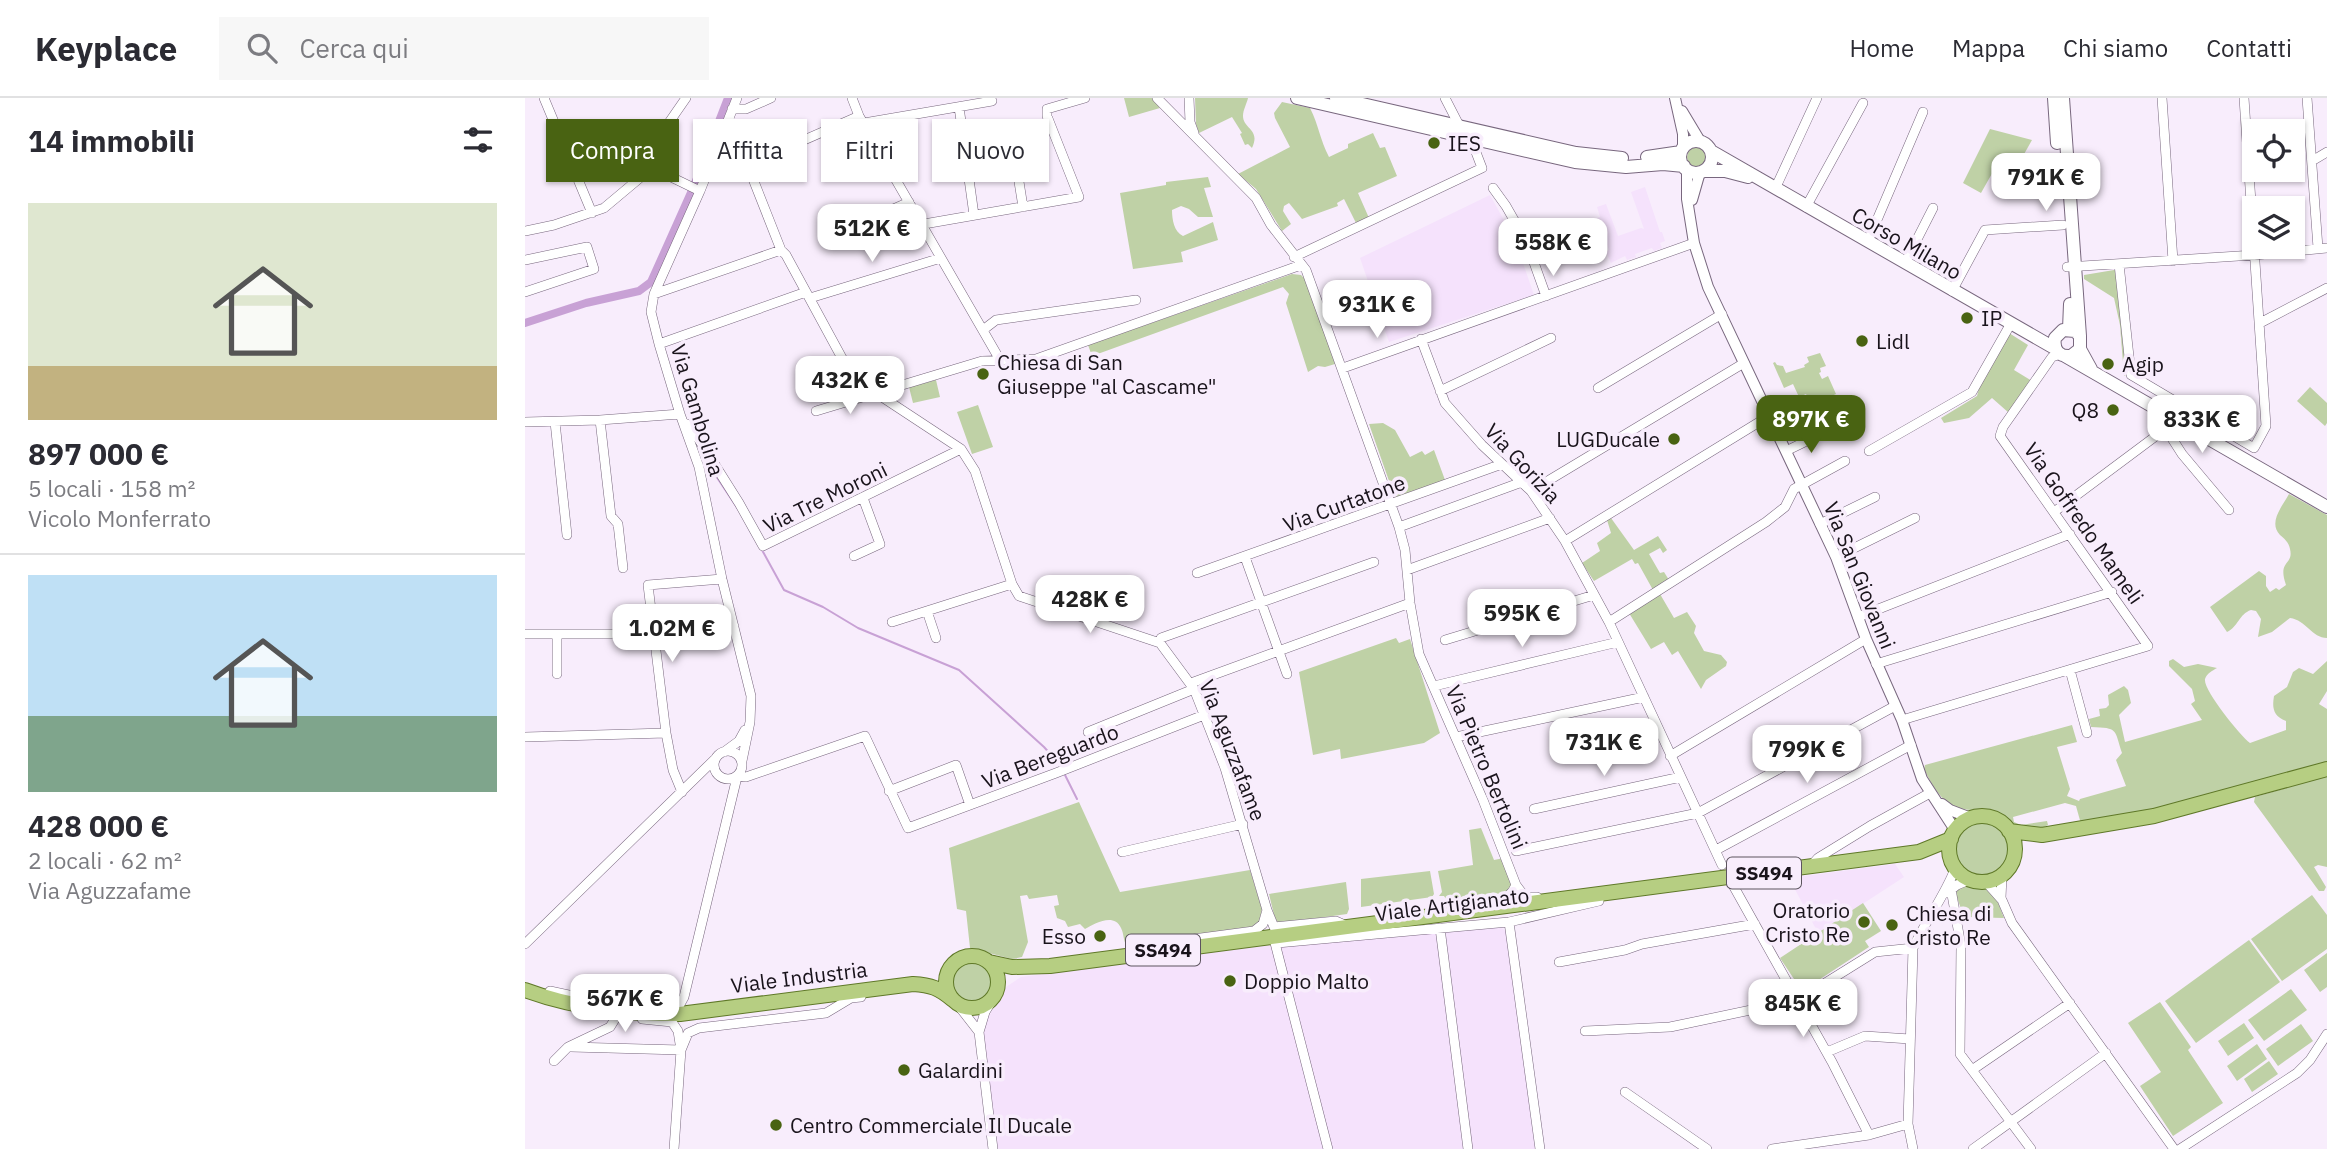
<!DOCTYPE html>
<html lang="it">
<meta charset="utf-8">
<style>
:root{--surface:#fff;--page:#f7f7f7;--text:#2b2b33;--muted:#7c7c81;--line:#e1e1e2;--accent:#496312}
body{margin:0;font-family:"IBM Plex Sans",sans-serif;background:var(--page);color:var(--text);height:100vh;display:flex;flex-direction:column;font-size:26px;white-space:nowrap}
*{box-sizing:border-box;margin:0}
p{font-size:23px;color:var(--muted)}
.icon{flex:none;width:38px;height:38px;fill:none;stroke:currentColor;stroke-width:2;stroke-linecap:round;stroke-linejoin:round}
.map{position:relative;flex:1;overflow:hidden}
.panel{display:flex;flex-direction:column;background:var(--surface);width:525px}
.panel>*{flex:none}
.top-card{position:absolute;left:21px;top:21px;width:665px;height:63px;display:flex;gap:14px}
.fabs{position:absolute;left:1717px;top:21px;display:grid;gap:14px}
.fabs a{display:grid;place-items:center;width:63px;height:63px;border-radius:0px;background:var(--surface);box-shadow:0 2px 5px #0004;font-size:35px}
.price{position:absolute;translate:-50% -60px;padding:0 16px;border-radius:14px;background:#fff;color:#222;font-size:23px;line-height:46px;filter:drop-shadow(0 2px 4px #0008)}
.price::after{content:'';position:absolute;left:50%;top:42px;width:21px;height:16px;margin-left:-10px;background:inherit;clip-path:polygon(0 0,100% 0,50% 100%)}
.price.on{background:var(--accent);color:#fff}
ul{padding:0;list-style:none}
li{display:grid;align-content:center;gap:14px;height:371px;padding:0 28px}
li+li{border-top:2px solid var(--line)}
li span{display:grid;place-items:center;height:217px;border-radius:0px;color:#555}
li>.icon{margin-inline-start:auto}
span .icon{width:126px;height:126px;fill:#fffc;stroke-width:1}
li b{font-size:30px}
h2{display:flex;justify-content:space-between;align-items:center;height:84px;padding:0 28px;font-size:30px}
.pill{padding:0 24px;border-radius:0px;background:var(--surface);box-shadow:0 2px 5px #0004;font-size:24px;line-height:63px}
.pill.on{background:var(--accent);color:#fff}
header{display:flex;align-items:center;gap:42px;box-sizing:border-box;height:98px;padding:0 35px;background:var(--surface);border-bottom:2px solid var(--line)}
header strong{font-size:33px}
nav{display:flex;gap:38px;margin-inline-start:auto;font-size:24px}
.search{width:490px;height:63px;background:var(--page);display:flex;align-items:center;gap:18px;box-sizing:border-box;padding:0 24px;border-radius:0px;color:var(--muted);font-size:26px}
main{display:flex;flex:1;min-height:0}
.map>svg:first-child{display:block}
</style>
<header>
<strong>Keyplace</strong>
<div class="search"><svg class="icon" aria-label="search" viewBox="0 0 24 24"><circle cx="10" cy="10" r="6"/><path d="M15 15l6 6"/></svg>Cerca qui</div>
<nav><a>Home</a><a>Mappa</a><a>Chi siamo</a><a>Contatti</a></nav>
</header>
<main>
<section class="panel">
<h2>14 immobili<svg class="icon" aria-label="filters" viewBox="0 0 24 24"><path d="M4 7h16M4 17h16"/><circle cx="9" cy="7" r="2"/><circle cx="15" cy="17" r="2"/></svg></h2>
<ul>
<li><span style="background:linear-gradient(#dfe7d0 75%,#c2b280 0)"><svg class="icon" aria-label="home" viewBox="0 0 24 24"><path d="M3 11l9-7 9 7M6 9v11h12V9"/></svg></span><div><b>897 000 €</b><p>5 locali · 158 m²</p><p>Vicolo Monferrato</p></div></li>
<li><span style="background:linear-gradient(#bfe0f5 65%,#7fa58c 0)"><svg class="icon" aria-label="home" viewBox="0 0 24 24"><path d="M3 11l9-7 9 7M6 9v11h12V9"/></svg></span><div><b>428 000 €</b><p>2 locali · 62 m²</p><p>Via Aguzzafame</p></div></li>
</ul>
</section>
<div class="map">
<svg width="1802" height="1051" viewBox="0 0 1802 1051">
<rect width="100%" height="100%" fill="#f8edfc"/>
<!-- built -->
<path fill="#f5e2fc" d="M1120,89L1135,134H1137L1140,143L1135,145L1137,150L1129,153L1127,150L1110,156L1111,159L1102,162L1100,158L1086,165L1081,154L1084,152L1072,120L1075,119L1072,109L1081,106L1093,138L1116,130L1119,131L1106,94Z
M965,97L990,142L1009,197L864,244L835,160Z
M1370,766L1379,779L1293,835L1264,780Z
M972,828L982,833L1010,1051H473L457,930L481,889L496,879L746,847Z"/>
<!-- green -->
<path fill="#bfd1a6" d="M599,0H627L635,10L604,19Z
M670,0H723C722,5 718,12 718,18C718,31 736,31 727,50L723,46L720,47L715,36L717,35L707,19L674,35L671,26Z
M757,4L785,10C794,28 795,42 804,59L823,50V46L848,35L855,50L860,49L872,78L833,95L844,120L831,125L819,101L812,105L813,108L777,121L764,105L759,108L758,113L766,126L757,133L731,91L713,76L765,49L750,20L749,15Z
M1465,31L1507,42L1498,58L1502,62L1501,72L1499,73V88L1480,89L1485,77L1469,72L1456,95L1438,85Z
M1162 59a10 10 0 1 1 20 0a10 10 0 1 1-20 0Z
M683,79L686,89L679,90L688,119H673L664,111L656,108L647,112C647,121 649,134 658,138L688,124L693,142L656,154L658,164L608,171L595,95L641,87V84Z
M1589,172L1593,173L1603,276L1599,278L1595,227L1589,200L1559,181V177Z
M767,176L776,177L782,183L810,266L800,269L793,268L783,274L761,205L764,196L758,189L567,258L563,247Z
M1484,235L1503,247L1489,272L1507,283L1484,315L1467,300L1444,320L1419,325L1416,320L1452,298L1456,283Z
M1295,255L1301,268L1295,270L1296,274L1294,275L1297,281L1303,278L1311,296L1291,305L1289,300L1284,302L1281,296L1274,299L1268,286L1259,290L1248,265L1250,264L1252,267L1258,268L1261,275L1280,269L1279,267L1284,264L1282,259Z
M411,282L415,299L388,305L384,289Z
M1785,289L1802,305V325L1800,328L1772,303Z
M453,307L468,349L447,356L432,314Z
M858,325L870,332L885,359L897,353L900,357L909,352L920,382L870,400L844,326Z
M1764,396L1802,417V540C1787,540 1781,522 1765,520L1747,534L1733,539L1736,521L1731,513L1726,512C1714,516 1713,529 1702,534L1685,509L1734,473L1741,478V488L1745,494L1751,490L1754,492L1761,487C1752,461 1769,468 1765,451C1764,445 1760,441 1755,437C1743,424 1757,409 1764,396Z
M1086,420L1109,452L1133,438L1142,452L1138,455L1135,450L1124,456L1135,475L1139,474L1144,482L1128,492L1113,465L1110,466L1107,461L1069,483L1057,465L1075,453L1072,445L1086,435L1082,422Z
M1135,496L1149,520L1162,514L1171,528L1169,535L1179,553L1196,557L1202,564L1201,568L1181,582L1176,591L1153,553L1147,557L1139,544L1126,551L1104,515Z
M871,540L874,545L885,541L915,635L899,645L816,661L815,651L788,657L774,574Z
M1648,561L1659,569L1673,566L1692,570C1687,573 1682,575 1680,581C1678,592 1715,637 1725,645L1761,632V623C1748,618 1747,610 1749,598L1762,589L1768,574L1774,570L1788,576L1802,563V593L1794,606L1802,611V664C1721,688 1640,710 1556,726L1551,708L1540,705L1488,719L1489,724L1496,727L1522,723L1523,727C1500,741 1487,722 1467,715C1452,710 1439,715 1425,706C1413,699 1405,683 1399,671L1400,667L1547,627L1552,644L1532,649L1545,691L1542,698L1554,703L1555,701L1601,688L1591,662L1597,655C1589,631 1594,630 1566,629L1564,621L1575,618L1574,611L1581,610L1584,607L1583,597L1599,588L1603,592L1606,605L1594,617L1600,644L1677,622L1666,606L1670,603L1667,591L1644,568V563Z
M1802,678V769L1793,767L1789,769L1801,789L1799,793H1794L1791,789L1729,704L1730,699Z
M554,704L595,794L725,772L737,811L734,826L728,829L642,841L606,849L601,847C598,841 599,836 596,830C589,814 569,826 560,831L555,826L543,829L540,823L532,820L529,808L534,807L532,797L504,801L502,797L495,798L503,844L497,859L487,861L445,850L441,813L432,811L424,750Z
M1430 752a27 27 0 1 1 54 0a27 27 0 1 1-54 0Z
M956,730L969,762L979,760L987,787L983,795L923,804L919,798H914L917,794L913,773L948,767L944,732Z
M905,773L909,796L907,799L836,809V781Z
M821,784L824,811L822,816L758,825H754L750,821L744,796Z
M1441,787C1469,788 1470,796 1479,820L1439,819L1430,794Z
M1787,797L1802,817V851L1757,883L1726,841Z
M1338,805L1356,833L1340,843L1344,849L1277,893L1255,860Z
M1724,842L1755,884L1671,945L1640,903Z
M1802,855V889L1795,894L1779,872Z
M427 884a21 21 0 1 1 42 0a21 21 0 1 1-42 0Z
M1766,891L1782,912L1739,943L1723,922Z
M1635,904L1666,949L1663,952L1698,1005L1648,1038L1615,988L1636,974L1603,925Z
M1719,925L1729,940L1703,958L1693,943Z
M1776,926L1788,943L1753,968L1741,951Z
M1732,946L1742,961L1712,983L1702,968Z
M1744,963L1753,976L1727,994L1719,981Z"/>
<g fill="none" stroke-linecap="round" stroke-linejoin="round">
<!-- stream -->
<path stroke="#c8a1d5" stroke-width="2" d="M187,372L213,411
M237,452L259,492L298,509L333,530L434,572L519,649L537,669
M540,677L552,701"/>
<!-- canal -->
<path stroke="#c8a1d5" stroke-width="8" d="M0,225L61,205L114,193L126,184L169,88L203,0"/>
<!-- minor casing -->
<g stroke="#78677e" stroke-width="10">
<path id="minor" d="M19,0L67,115
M212,0L204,20L256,152L261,157L324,273L351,295L436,351L450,373L487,486L494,498L635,545L669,591L700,670L742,812L749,829L811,823L820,827
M327,0L334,18L475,262
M632,0L731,100L746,127L781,172L874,429L880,452L885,505L894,556L958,702L991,787L1000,799H1012
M664,0L665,24L669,35
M920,0L935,29L934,32
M1637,0L1648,163
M1782,0L1793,150
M434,9L449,117
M207,11H221L246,0
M204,20L175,93L129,196L126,214L134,246L155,316L174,369L197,481L226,598L225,624L217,663
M339,25L467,3
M438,34L485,27L498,109
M1787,63L1802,54
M222,67L334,18
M116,79L136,36L161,0
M968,90L981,108L1002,145L1021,198
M1250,91L1292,0
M1281,109L1338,5
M399,126L554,99L522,18V11L560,0
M0,133L29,127L79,110L116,79H146L175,93
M318,133L384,104
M1343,143L1398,14
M769,159L957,70L944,36
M0,162L62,149L69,171L0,194
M1380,165L1408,110
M1594,166L1606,277L1729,350L1741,328L1719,0
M1542,169L1729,157L1802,150
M1427,193L1460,132L1538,127
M129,196L256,152
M285,200L416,160
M1735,225L1802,190
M458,232L471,222L611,202
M896,241L920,305L957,347L1006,393L1040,443L1084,524L1197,767
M134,246L281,194
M818,270L1169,145
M1073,290L1197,216
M915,293L1026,240
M291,313L457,263L511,261L776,167
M75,322L86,418L93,426L98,470
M1246,323L1262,316
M0,324L75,322L155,316
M30,324L42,437
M162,326L168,332L214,405L238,448L436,351
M1641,331L1657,356L1704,412
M1261,353L1298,335
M1344,353L1447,294L1485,227
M1006,393L1219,265
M1533,411L1651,323
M1295,426L1350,399
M874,429L997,384
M1040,443L1244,318
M329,458L355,446L338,400
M720,459L762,576
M1311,459L1390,420
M882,472L1025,420
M672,475L977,366
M402,513L411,540
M1333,519L1545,436
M367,524L487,486
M1084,524L1241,424L1260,409L1269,391L1320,363
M0,536H128L209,528
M32,536V576
M920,542L1069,497
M635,545L636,540L849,464
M1351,566L1587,494
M1545,572L1562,635
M666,585L885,505
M909,588L1093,544
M1377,622L1623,548L1475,338L1478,329L1527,259L1535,256
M563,634L669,591
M0,639L141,635
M931,639L1119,599
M189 667a14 14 0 1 1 28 0a14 14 0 1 1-28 0Z
M199,654L214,643L220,632
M1145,658L1341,541
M213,678L221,679L340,638L383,730L531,675L679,617
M364,693L431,667L445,707
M157,694L148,672L141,635L123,487L197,481
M1009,711L1156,679
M1191,752L1386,647
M991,753L1173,715L1370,608
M597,754L718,726
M1285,769L1293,760L1345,728L1405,695
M1204,780L1307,964L1344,1037L1383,1026
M1461,784L1477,802L1487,825L1649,1051
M1426,791L1436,848L1435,956L1506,1051
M1422,795L1432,787L1444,782
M1476,800L1477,778
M969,804C980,802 987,797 991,787
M984,824L1015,1051
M915,830L943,1051
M750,845L803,1051
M752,845L984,824L1074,803
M0,846L191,660
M652,850L661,842L729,833L738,826L742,812
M1034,864L1100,852L1117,846L1230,826
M25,893L76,904
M468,901L460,914L454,934L468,1051
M433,907L454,934
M142,911L154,908L159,899L212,679
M117,921L147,924L153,933L156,952L149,1051
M1060,933L1145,929L1273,902L1350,854L1388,850
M46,949L156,952
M156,952L163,935L174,930L301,915L326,900L336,899
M1302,954L1340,938L1385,941
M29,963L43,949L85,929L95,913L92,911
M1447,972L1545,905
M1100,994L1182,1051
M1247,1051L1344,1037
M1388,1051L1383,1026L1388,850C1401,822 1419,799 1430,771
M1448,1051L1581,955
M1655,1051L1772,975L1785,962L1802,936"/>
</g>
<!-- tertiary casing -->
<g stroke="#78677e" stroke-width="12">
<path id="tertiary" d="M1150,0L1158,36V49
M1157,13L1175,43
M1162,72V101L1169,145L1183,189L1311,459L1341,541L1377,622L1397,681L1430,732
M1167,102L1175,74
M1417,706L1425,712L1446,720"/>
</g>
<!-- secondary casing -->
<g stroke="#78677e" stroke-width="14">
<path id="secondary" d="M772,0L1050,64L1101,69L1138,66L1159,68
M811,0L1051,55L1097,60
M1529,0L1532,45
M1538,0L1555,238
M1155 59a16 16 0 1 1 32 0a16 16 0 1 1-32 0Z
M1186,53L1531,251
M1122,59L1156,54
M1178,73H1200L1223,79
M1544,231L1545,206
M1555,251L1546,258C1534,259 1528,252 1530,240L1538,232L1550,233L1555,238V251L1566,271
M1540,258L1802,409"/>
</g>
<!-- primary casing -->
<g stroke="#5f7828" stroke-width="16">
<path id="primary" d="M1424 751a33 33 0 1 1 66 0a33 33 0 1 1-66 0Z
M1484,733L1517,737L1629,718L1802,671
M421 884a26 26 0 1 1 52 0a26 26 0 1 1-52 0Z
M464,864L487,869L525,868L1394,754L1426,741
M0,892C48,910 104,916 155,916L388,886C406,887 414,890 428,902"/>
</g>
<!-- minor -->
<use href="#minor" stroke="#fff" stroke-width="9"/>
<!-- tertiary -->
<use href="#tertiary" stroke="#fff" stroke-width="10"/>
<!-- secondary -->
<use href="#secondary" stroke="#fff" stroke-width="12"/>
<!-- primary -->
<use href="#primary" stroke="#b6ce82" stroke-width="14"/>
</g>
<!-- markers -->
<g fill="#496312" stroke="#f8edfc" stroke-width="2.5">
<circle cx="909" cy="45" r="7"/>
<circle cx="1442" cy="220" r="7"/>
<circle cx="1337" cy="243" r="7"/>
<circle cx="1583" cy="266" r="7"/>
<circle cx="458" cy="276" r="7"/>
<circle cx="1588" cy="312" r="7"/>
<circle cx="1149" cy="341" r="7"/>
<circle cx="1339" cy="824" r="7"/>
<circle cx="1367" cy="827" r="7"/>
<circle cx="575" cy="838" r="7"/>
<circle cx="705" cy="883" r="7"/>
<circle cx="379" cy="972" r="7"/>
<circle cx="251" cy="1027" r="7"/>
</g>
<g text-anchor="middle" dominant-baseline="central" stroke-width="7" stroke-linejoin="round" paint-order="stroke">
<!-- shield labels -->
<g fill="#f8edfc" stroke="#5c545e" stroke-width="2">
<rect x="1202" y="759.5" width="74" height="31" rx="5"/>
<rect x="601" y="836.5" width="74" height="31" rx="5"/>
</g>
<g font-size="19" font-weight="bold" fill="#19131b">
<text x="1239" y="775">SS494</text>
<text x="638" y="852">SS494</text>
</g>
<!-- poi labels -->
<g font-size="21" fill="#19131b" stroke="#f8edfc" text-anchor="start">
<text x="923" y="45">IES</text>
<text x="1456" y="220">IP</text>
<text x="1351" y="243">Lidl</text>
<text x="472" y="264">Chiesa di San<tspan x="472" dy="24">Giuseppe "al Cascame"</tspan></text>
<text x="1597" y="266">Agip</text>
<text x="1574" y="312" text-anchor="end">Q8</text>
<text x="1135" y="341" text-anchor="end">LUGDucale</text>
<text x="1325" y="812" text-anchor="end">Oratorio<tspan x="1325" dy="24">Cristo Re</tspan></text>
<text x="1381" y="815">Chiesa di<tspan x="1381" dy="24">Cristo Re</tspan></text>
<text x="561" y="838" text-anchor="end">Esso</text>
<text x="719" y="883">Doppio Malto</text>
<text x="393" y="972">Galardini</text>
<text x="265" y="1027">Centro Commerciale Il Ducale</text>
</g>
<!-- street labels -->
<g font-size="21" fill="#19131b" stroke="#f8edfc">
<text transform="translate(1382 145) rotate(30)">Corso Milano</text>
<text transform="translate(173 312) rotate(73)">Via Gambolina</text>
<text transform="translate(998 365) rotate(47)">Via Gorizia</text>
<text transform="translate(300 399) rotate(-26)">Via Tre Moroni</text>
<text transform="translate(819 405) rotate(-20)">Via Curtatone</text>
<text transform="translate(1559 425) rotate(55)">Via Goffredo Mameli</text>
<text transform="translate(1335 477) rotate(68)">Via San Giovanni</text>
<text transform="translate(708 652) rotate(69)">Via Aguzzafame</text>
<text transform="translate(525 658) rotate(-21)">Via Bereguardo</text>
<text transform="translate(962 669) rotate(67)">Via Pietro Bertolini</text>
<text transform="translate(927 806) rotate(-7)">Viale Artigianato</text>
<text transform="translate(274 879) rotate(-7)">Viale Industria</text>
</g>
</g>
</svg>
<div class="fabs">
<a><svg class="icon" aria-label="locate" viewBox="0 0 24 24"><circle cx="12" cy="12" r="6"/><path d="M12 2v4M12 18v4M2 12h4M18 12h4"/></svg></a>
<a><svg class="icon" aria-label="layers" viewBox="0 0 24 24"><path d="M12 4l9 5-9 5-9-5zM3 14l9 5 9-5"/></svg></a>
</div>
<b class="price" style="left:1521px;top:115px">791K €</b>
<b class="price" style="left:347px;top:166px">512K €</b>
<b class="price" style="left:1028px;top:180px">558K €</b>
<b class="price" style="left:852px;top:242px">931K €</b>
<b class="price" style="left:325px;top:318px">432K €</b>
<b class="price on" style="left:1286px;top:357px">897K €</b>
<b class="price" style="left:1677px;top:357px">833K €</b>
<b class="price" style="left:565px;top:537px">428K €</b>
<b class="price" style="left:997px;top:551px">595K €</b>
<b class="price" style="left:147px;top:566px">1.02M €</b>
<b class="price" style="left:1079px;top:680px">731K €</b>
<b class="price" style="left:1282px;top:687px">799K €</b>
<b class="price" style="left:100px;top:936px">567K €</b>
<b class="price" style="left:1278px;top:941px">845K €</b>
<div class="top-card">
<a class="pill on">Compra</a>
<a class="pill">Affitta</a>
<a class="pill">Filtri</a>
<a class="pill">Nuovo</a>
</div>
</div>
</main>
